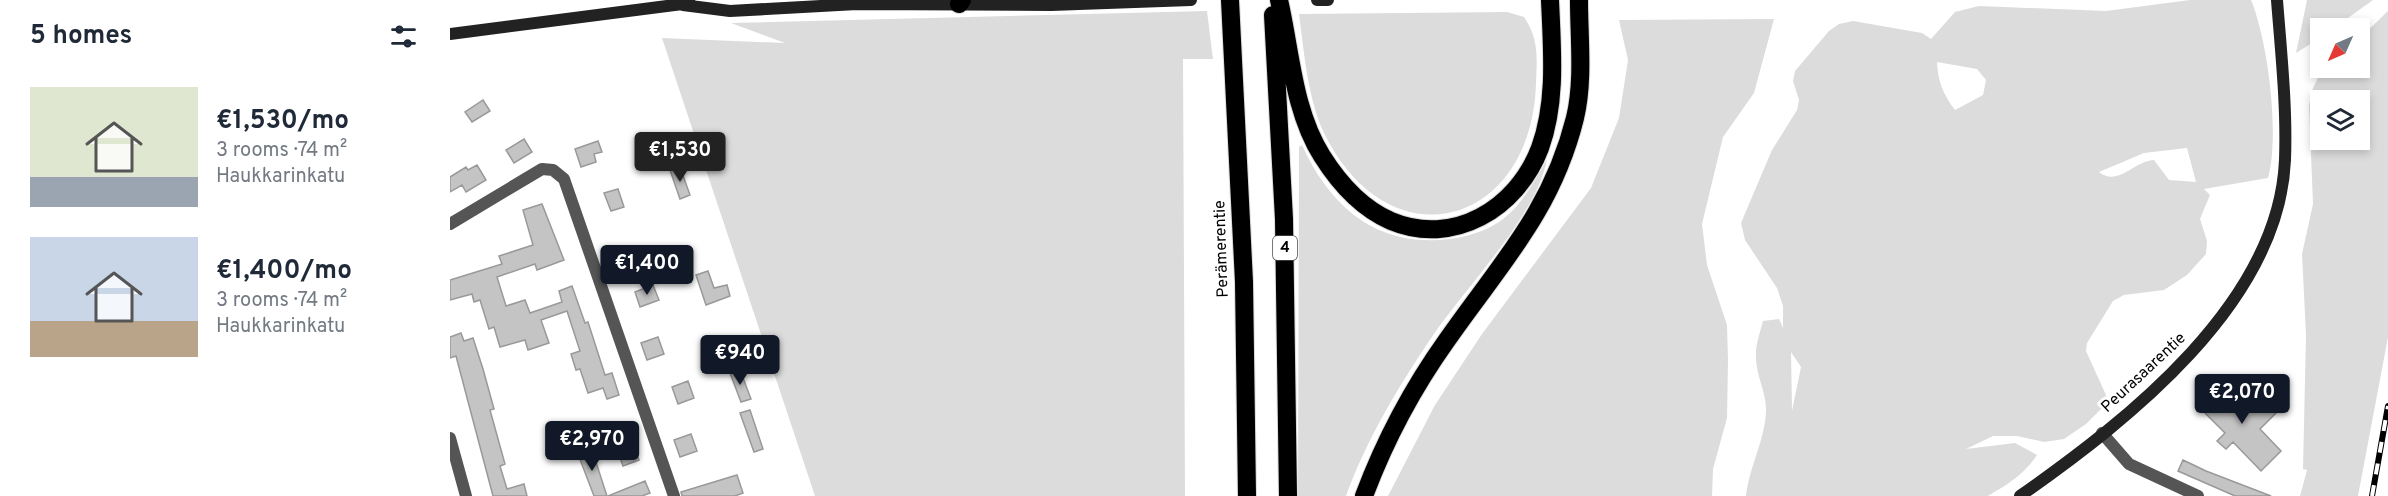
<!DOCTYPE html>
<meta charset="utf-8">
<style>
:root{--surface:#fff;--page:#f2f2f3;--text:#1f2937;--muted:#747a83;--accent:#111827}
body{margin:0;font-family:Overpass,sans-serif;background:var(--page);color:var(--text);height:100vh;display:flex;flex-direction:column;font-size:22px;white-space:nowrap}
*{box-sizing:border-box;margin:0}
p{font-size:20px;color:var(--muted)}
.icon{flex:none;width:33px;height:33px;fill:none;stroke:currentColor;stroke-width:2;stroke-linecap:round;stroke-linejoin:round}
.map{position:relative;flex:1;overflow:hidden}
.side{display:flex;flex-direction:column;background:var(--surface);width:450px}
.side>*{flex:none}
.needle{width:39px;rotate:225deg}
.buttons{position:absolute;left:1860px;top:18px;display:grid;gap:12px}
.buttons a{display:grid;place-items:center;width:60px;height:60px;border-radius:0px;background:var(--surface);box-shadow:0 3px 9px #0003;font-size:30px}
.price{position:absolute;translate:-50% -51px;padding:0 14px;border-radius:6px;background:var(--accent);color:#fff;font-size:20px;line-height:39px;filter:drop-shadow(0 2px 3px #0008)}
.price::after{content:'';position:absolute;left:50%;top:36px;width:18px;height:14px;margin-left:-9px;background:inherit;clip-path:polygon(0 0,100% 0,50% 100%)}
.price.on{background:#222;color:#fff}
ul{padding:0;list-style:none}
li{display:flex;align-items:center;gap:18px;height:150px;padding:0 30px}
li span{display:grid;place-items:center;flex:none;width:168px;height:120px;border-radius:0px;color:#555}
li>.icon{margin-inline-start:auto}
span .icon{width:72px;height:72px;fill:#fffc;stroke-width:1}
li b{font-size:26px}
h2{display:flex;justify-content:space-between;align-items:center;height:72px;padding:0 30px;font-size:26px}
main{display:flex;flex:1;min-height:0}
.map>svg:first-child{display:block}
</style>
<main>
<section class="side">
<h2>5 homes<svg class="icon" aria-label="filters" viewBox="0 0 24 24"><path d="M4 7h16M4 17h16"/><circle cx="9" cy="7" r="2"/><circle cx="15" cy="17" r="2"/></svg></h2>
<ul>
<li><span style="background:linear-gradient(#dfe7d0 75%,#9aa5b1 0)"><svg class="icon" aria-label="home" viewBox="0 0 24 24"><path d="M3 11l9-7 9 7M6 9v11h12V9"/></svg></span><div><b>€1,530/mo</b><p>3 rooms · 74 m²</p><p>Haukkarinkatu</p></div></li>
<li><span style="background:linear-gradient(#c9d6e8 70%,#b9a48a 0)"><svg class="icon" aria-label="home" viewBox="0 0 24 24"><path d="M3 11l9-7 9 7M6 9v11h12V9"/></svg></span><div><b>€1,400/mo</b><p>3 rooms · 74 m²</p><p>Haukkarinkatu</p></div></li>
</ul>
</section>
<div class="map">
<svg width="1938" height="496" viewBox="0 0 1938 496">
<rect width="100%" height="100%" fill="#fff"/>
<!-- green -->
<path fill="#dcdcdc" fill-rule="evenodd" d="M1740,0H1801C1818,41 1830,135 1818,178L1754,189L1760,195L1750,219L1757,241L1756,254L1737,275L1714,290L1674,295L1663,301L1637,343L1636,351L1656,395L1654,406L1636,424L1614,439L1594,442L1567,436H1543L1516,449L1565,443L1587,455C1574,475 1558,484 1538,496H1296C1299,467 1316,438 1316,409C1316,392 1306,375 1306,358C1305,346 1310,333 1313,321L1329,319L1333,328V306L1327,288L1295,240L1291,223L1322,150L1347,110L1349,100L1343,81L1345,71L1379,31L1389,24L1403,21L1472,33L1481,39L1505,12L1529,6L1656,11ZM1487,62L1527,69L1536,80L1533,95L1505,110C1493,94 1488,82 1487,62ZM1737,148L1746,182L1719,180L1704,160C1684,161 1668,187 1649,172L1694,153ZM1341,352L1351,367L1342,411Z
M1857,0H1923L1884,28H1870V38L1846,53Z
M757,11L763,59H733L735,496H365L212,38L335,43L281,23Z
M1938,11V337L1908,496H1850L1857,470L1853,469L1856,335L1852,254L1863,204L1859,105L1863,88L1873,68H1910V38ZM1870,100H1910V140H1870Z
M1057,12L1074,17C1089,39 1087,57 1086,83C1082,226 941,266 875,135C858,101 854,52 849,14Z
M1324,19L1304,93L1273,137L1252,224L1257,265L1277,325L1278,361L1277,418L1263,469L1262,496H938L985,405L1032,334L1141,188L1169,118L1178,60L1169,20Z
M852,145C880,207 927,248 999,239C1022,236 1044,229 1061,212C1076,197 1087,177 1097,159C1088,213 1018,285 986,331C951,382 917,438 896,496H848L849,147Z"/>
<!-- building -->
<path fill="#c4c4c4" stroke="#999" stroke-width="1.5" d="M33,100L40,111L22,122L15,112Z
M74,139L82,152L64,163L56,150Z
M148,141L152,152L144,154L146,162L131,167L125,149Z
M214,146L218,156L198,163L195,153Z
M27,165L36,180L16,192L12,185L0,192V177L16,167L18,170Z
M230,167L240,195L230,199L220,170Z
M168,189L174,207L161,211L154,193Z
M92,204L114,260L87,270L85,264L47,277L56,306L75,300L80,313L112,302L109,291L122,286L135,323L138,322L155,375L162,373L169,395L157,399L153,388L138,393L130,369L126,370L121,354L130,351L117,311L91,320L99,343L78,350L75,340L50,347L44,327L39,329L30,300L24,302L22,294L0,300V280L52,264L49,256L83,245L73,210Z
M258,271L264,288L277,285L280,296L256,305L246,275Z
M203,285L209,300L190,307L185,292Z
M11,333L14,341L23,338L33,369L44,409L40,410L55,464L50,466L57,489L74,484L77,496H43L6,356L0,358V337Z
M208,337L214,354L197,360L191,343Z
M290,370L301,399L291,402L280,373Z
M238,381L244,398L228,404L222,387Z
M1767,385L1791,409L1807,394L1826,413L1810,429L1831,451L1811,471L1783,442L1776,449L1767,441L1775,433L1747,405Z
M300,410L313,449L304,452L290,413Z
M178,428L189,460L173,466L162,434Z
M241,434L247,451L230,457L224,440Z
M131,447L143,453L157,496H144L128,454Z
M1733,460L1756,471L1821,496H1785L1728,471Z
M287,475L293,493L285,496H232L231,492Z
M195,481L200,493L192,496H158Z"/>
<g fill="none" stroke-linecap="round" stroke-linejoin="round">
<!-- highway casing -->
<g stroke="#dbdbdb" stroke-width="20">
<path id="highway" d="M780,0L794,282L797,496
M829,0C841,52 843,110 872,156C889,183 911,208 941,221C1003,247 1067,209 1090,148C1107,101 1102,49 1100,0
M509,4L512,0
M823,15L834,219L838,496
M914,496C935,440 962,389 997,340C1050,264 1102,211 1125,118C1134,81 1129,38 1129,0"/>
</g>
<!-- street -->
<path stroke="#555" stroke-width="12" d="M0,224L92,169L103,170L114,179L224,496
M1652,433L1679,464L1748,496
M0,438L16,496"/>
<!-- secondary -->
<path stroke="#222" stroke-width="12" d="M867,0H878
M233,5L280,11L407,4L601,5L741,0
M0,34L240,3
M1570,496C1677,421 1829,303 1835,160C1837,107 1831,52 1827,0"/>
<!-- highway -->
<use href="#highway" stroke="#000" stroke-width="18"/>
<!-- rail casing -->
<g stroke="#000" stroke-width="6">
<path id="rail" d="M1922,496L1938,406"/>
</g>
<!-- rail -->
<use href="#rail" stroke="#fff" stroke-width="4" stroke-dasharray="11" stroke-linecap="butt"/>
</g>
<g text-anchor="middle" dominant-baseline="central" stroke-width="6" stroke-linejoin="round" paint-order="stroke">
<!-- shield labels -->
<rect fill="#fff" stroke="#4c4c4c" stroke-width="1.5" x="823" y="236" width="24" height="24" rx="4.5"/>
<g font-size="15" font-weight="bold" fill="#000">
<text x="835" y="248">4</text>
</g>
<!-- street labels -->
<g font-size="16" fill="#000" stroke="#fff">
<text transform="translate(772 249) rotate(-92)">Perämerentie</text>
<text transform="translate(1694 373) rotate(-43)">Peurasaarentie</text>
</g>
</g>
</svg>
<div class="buttons">
<a><svg class="needle" viewBox="-14 -14 28 28"><path d="M0-13l5 13h-10z" fill="#e53935"/><path d="M0 13l5-13h-10z" fill="#747a83"/></svg></a>
<a><svg class="icon" aria-label="layers" viewBox="0 0 24 24"><path d="M12 4l9 5-9 5-9-5zM3 14l9 5 9-5"/></svg></a>
</div>
<b class="price on" style="left:230px;top:183px">€1,530</b>
<b class="price" style="left:197px;top:296px">€1,400</b>
<b class="price" style="left:290px;top:386px">€940</b>
<b class="price" style="left:1792px;top:425px">€2,070</b>
<b class="price" style="left:142px;top:472px">€2,970</b>
</div>
</main>
